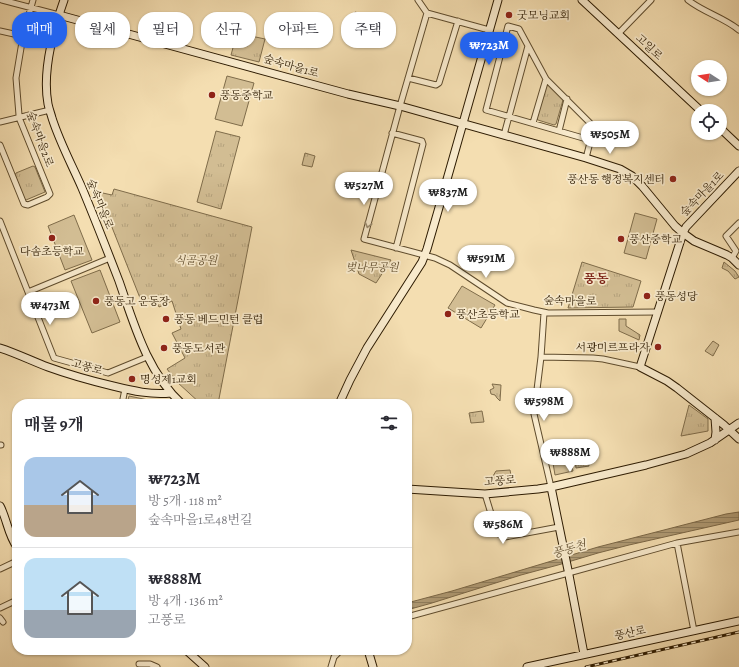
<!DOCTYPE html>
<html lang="ko">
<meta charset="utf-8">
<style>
:root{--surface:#fff;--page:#f2f2f3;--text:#2b2b33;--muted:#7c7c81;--line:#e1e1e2;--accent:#2563eb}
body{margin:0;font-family:Alegreya,"Noto Serif KR",serif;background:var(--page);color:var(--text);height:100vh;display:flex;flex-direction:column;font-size:15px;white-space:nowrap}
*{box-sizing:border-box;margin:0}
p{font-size:13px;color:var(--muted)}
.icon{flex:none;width:22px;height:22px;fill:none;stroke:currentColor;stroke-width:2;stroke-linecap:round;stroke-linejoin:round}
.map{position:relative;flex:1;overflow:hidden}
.sheet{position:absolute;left:12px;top:399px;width:400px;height:256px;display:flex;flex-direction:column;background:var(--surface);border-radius:16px;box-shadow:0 1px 3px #0004}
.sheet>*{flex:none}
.hud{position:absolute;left:12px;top:12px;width:400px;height:36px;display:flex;gap:8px}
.needle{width:26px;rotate:282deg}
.controls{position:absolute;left:691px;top:60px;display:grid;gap:8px}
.controls a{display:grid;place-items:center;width:36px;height:36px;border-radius:50%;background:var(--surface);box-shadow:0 1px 3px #0004;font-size:20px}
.price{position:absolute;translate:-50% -34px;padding:0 9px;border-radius:14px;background:#fff;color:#222;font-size:13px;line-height:26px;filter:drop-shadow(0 1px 2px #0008)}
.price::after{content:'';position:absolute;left:50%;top:24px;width:12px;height:9px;margin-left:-6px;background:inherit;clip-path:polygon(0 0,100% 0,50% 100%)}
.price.active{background:var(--accent);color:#fff}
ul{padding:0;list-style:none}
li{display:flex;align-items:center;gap:12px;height:100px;padding:0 12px}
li+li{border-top:1px solid var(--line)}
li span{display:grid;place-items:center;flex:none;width:112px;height:80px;border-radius:12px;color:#555}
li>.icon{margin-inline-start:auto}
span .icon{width:48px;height:48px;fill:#fffc;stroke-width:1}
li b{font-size:17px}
h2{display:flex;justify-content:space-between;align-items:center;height:48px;padding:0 12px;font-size:17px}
.pill{padding:0 14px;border-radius:16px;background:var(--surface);box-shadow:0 1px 3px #0004;font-size:14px;line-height:36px}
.pill.active{background:var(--accent);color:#fff}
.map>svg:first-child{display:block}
</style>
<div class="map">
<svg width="739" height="667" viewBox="0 0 739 667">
<defs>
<pattern id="park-tufts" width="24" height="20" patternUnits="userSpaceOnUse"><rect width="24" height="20" fill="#d2bd93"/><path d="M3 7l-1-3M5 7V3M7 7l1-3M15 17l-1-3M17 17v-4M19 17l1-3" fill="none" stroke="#b4a27d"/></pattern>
<pattern id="water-rules" width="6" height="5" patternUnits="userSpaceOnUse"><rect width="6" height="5" fill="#b09b75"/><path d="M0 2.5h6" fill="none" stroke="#8f7e5e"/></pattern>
</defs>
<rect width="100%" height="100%" fill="#f4deb1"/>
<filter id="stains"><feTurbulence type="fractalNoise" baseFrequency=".005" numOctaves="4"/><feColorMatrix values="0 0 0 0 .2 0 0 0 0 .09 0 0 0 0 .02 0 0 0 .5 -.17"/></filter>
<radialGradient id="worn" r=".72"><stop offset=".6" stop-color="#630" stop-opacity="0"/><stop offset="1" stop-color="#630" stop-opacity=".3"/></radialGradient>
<!-- grass -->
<path fill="#d2bd93" stroke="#7f6c4a" d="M227,76L254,83L242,126L215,119Z
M635,213L657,219L646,259L624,253Z
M74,215L92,260L65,270L48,226Z
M100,270L120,322L92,333L71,281Z
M462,286L495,305L481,328L448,308Z
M569,453L573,471L555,475L552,457Z"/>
<!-- park -->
<path fill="url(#park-tufts)" stroke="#7f6c4a" d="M355,12L362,14L358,31L351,29Z
M304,28L315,30L313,39L302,36Z
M237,33L265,39L259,62L231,55Z
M548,83L562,97L563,100L556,124L554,125L538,120L536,118L545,84Z
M216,131L240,137L221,209L197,202Z
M305,153L315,156L312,167L302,165Z
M33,166L35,167L45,192L26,200L24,199L15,175L16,173Z
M114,189L252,227L218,404H201L177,382L167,369L185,358L172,333L181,329L172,301L159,307L154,297L142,303L98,192L112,195Z
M351,250L391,260L376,283L359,274Z
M582,262L641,281L633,307L568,308Z
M724,262L735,271L739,277L735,279L728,271L722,268Z
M619,319H626V326L640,335L639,340L619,331Z
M713,341L719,345L713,356L705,351Z
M492,384L501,385L500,401L497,398L495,395L491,394L490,390L494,388Z
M129,396L153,401L155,404H127Z
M689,405L708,419V431L681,436Z
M482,411L484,422L471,423L469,413Z
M588,457L589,466L576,468L575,459Z
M510,470L512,481L494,484L493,476L496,471Z"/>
<!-- water -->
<path fill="url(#water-rules)" stroke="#7b6746" d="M739,512V520L629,545L598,553L558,565L521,575L432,603L407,610V603L452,591L598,547L726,514Z"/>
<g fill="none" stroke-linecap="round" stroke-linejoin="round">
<!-- street casing -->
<g stroke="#5e4b2c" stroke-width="7">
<path id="street" d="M2,0L59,15
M418,0L427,13L489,30
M688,0C703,12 725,18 739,30
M427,13L400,106L364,239L435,258L450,265L507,303L534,310L548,313L658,312
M0,31L23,36
M618,34L651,0
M408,78L436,85L439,83L458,21
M0,122L50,110
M533,123L546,79
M559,131L567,99
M392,133L422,141L423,144L396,248
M504,135L528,46
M0,145L24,204L28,205L47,197L50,194L20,120L19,115L16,78L23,36L33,0
M586,158L594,127L546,79L519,29L508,26L486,110L590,140
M0,221L54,358L108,373L147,357
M732,258L736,251L726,236L739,223
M28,292L110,258
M544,313L541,357L593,358L603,359L640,367
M541,357L534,414L551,487
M122,404L125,389
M0,445H1
M485,494L497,533L505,537L559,527
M11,536L17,527
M677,543L694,631
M0,569L17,561
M0,608L17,600
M407,617L572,572L677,543L739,532
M0,618L3,622
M43,651L51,650
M139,664H150L157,667
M331,667L334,657L341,650"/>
</g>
<!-- secondary casing -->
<g stroke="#2c1a00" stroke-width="9">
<path id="secondary" d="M64,0C53,31 42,71 48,104C49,109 51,114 52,118C60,143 72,165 82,188C95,219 107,250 119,281C134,324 147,372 182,404
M582,0L701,111
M59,15L348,94L400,106L586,158L620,169L632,176L642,186L675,226L683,233L694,241L727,255L732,258L739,265
M720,128L739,146
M739,171L686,227L683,233L640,367L667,381L677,388L724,425L739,439
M0,348C16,353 32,361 48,367C70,375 92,381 113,386C133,391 151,395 171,393
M339,404L350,380L367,348L422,262L427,249L438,211L498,0
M715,440L716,432L715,418
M551,487L568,570L584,654
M407,489L485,494L538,489L551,487L646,465L686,454L710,443L739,423
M0,506C7,519 8,535 17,547
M186,650L205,667
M368,650L373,667
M527,667L739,621"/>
</g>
<!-- street -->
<use href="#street" stroke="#f8eacc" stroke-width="5"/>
<!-- secondary -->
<use href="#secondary" stroke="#f8eacc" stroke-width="7"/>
<!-- rail casing -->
<g stroke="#2c1a00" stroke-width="3">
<path id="rail" d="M586,667L739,632"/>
</g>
<!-- rail -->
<use href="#rail" stroke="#f8eacc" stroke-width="1.5" stroke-dasharray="4.5" stroke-linecap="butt"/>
</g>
<!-- one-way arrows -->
<defs><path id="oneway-chevron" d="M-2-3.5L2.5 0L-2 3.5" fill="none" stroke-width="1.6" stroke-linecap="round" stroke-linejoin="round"/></defs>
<use stroke="#9c8c70" href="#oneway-chevron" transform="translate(368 225) rotate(105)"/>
<!-- markers -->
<g fill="#8f2418" stroke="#f8eacc" stroke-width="1.5">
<circle cx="509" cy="15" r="4"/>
<circle cx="212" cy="95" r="4"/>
<circle cx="673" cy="179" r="4"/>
<circle cx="52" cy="238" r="4"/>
<circle cx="621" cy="239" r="4"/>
<circle cx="647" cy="296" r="4"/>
<circle cx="96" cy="301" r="4"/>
<circle cx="448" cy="314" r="4"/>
<circle cx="166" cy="319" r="4"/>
<circle cx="658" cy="347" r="4"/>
<circle cx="164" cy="348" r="4"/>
<circle cx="132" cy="379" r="4"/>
</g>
<g text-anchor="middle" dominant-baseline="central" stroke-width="3.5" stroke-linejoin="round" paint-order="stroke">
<!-- poi labels -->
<g font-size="11" fill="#2c1a00" stroke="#f8eacc" text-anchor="start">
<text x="517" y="15">굿모닝교회</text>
<text x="220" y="95">풍동중학교</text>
<text x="665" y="179" text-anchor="end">풍산동 행정복지센터</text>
<text x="629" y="239">풍산중학교</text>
<text x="52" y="251" text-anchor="middle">다솜초등학교</text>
<text x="655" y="296">풍동성당</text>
<text x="104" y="301">풍동고 운동장</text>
<text x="456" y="314">풍산초등학교</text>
<text x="174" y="319">풍동 베드민턴 클럽</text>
<text x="650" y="347" text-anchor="end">서광미르프라자</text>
<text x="172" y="348">풍동도서관</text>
<text x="140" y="379">명성제1교회</text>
</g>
<!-- street labels -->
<g font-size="11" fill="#2c1a00" stroke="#f8eacc">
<text transform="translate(649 47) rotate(43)">고일로</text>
<text transform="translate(291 66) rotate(16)">숲속마을1로</text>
<text transform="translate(40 139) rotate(70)">숲속마을2로</text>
<text transform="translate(702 194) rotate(-46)">숲속마을1로</text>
<text transform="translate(100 204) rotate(68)">숲속마을로</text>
<text transform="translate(570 301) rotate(1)">숲속마을로</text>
<text transform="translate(87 367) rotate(16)">고풍로</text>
<text transform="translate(500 481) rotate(-4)">고풍로</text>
<text transform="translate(630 633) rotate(-12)">풍산로</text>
</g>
<!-- park labels -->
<g font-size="11" font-style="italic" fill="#5e4b2c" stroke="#f8eacc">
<text x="196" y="260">식골공원</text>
<text x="372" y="267">벚나무공원</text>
</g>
<!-- water labels -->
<g font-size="12" font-style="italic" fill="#614e2f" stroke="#f8eacc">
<text transform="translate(569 549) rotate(-16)">풍동천</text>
</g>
<!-- quarter labels -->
<g font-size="13" font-weight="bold" fill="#7a1f14" stroke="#f8eacc">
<text x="596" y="278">풍동</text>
</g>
</g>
<rect width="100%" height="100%" filter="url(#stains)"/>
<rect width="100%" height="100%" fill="url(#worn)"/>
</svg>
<div class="controls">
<a><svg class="needle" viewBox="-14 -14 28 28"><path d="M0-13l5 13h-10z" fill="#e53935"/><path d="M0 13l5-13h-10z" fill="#7c7c81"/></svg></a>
<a><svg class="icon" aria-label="locate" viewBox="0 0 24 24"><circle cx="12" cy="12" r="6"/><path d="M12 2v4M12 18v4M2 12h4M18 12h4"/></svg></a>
</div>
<b class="price active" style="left:489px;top:66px">₩723M</b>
<b class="price" style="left:610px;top:155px">₩505M</b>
<b class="price" style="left:364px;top:206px">₩527M</b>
<b class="price" style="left:448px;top:213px">₩837M</b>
<b class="price" style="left:486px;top:279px">₩591M</b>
<b class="price" style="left:50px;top:326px">₩473M</b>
<b class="price" style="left:544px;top:422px">₩598M</b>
<b class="price" style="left:570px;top:473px">₩888M</b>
<b class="price" style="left:503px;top:545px">₩586M</b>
<div class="hud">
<a class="pill active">매매</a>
<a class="pill">월세</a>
<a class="pill">필터</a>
<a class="pill">신규</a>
<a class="pill">아파트</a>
<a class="pill">주택</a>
</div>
<section class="sheet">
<h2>매물 9개<svg class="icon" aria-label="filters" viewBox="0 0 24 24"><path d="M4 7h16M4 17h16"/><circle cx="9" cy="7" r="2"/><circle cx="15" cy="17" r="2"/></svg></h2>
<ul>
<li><span style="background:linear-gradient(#a9c7e8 60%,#b9a48a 0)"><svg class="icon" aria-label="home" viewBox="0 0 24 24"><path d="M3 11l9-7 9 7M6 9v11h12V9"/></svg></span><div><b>₩723M</b><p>방 5개 · 118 m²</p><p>숲속마을1로48번길</p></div></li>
<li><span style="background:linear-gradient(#bfe0f5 65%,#9aa5b1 0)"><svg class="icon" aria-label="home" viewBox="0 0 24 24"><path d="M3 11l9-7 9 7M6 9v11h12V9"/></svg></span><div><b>₩888M</b><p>방 4개 · 136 m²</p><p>고풍로</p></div></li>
</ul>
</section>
</div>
